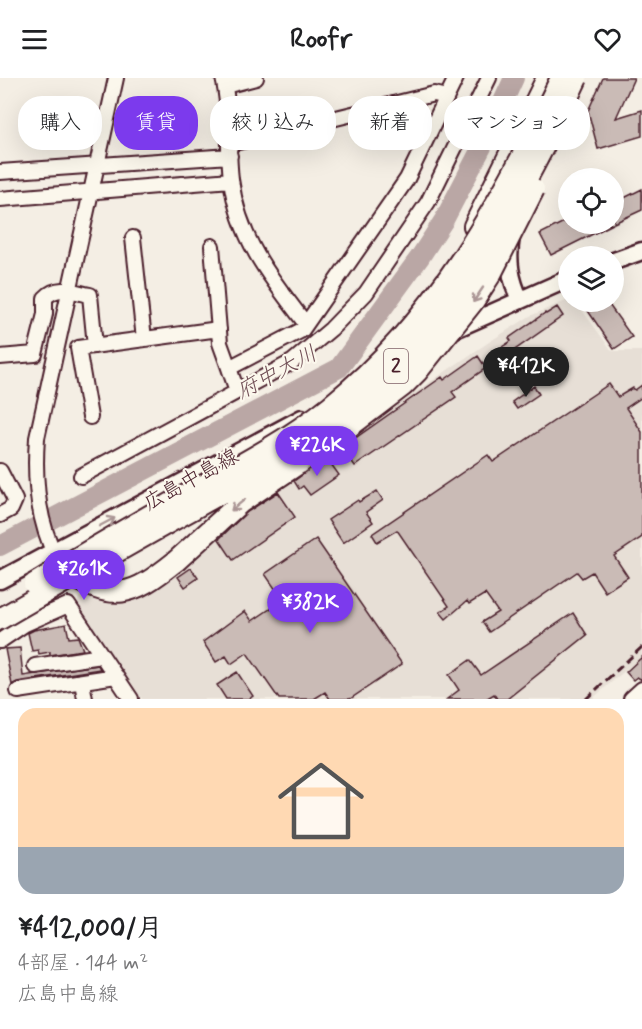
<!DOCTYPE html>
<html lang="ja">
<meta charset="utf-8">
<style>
:root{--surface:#fff;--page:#f6f6f6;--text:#202124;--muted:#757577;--line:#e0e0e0;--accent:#7c3aed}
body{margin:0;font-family:Mynerve,"Klee One",sans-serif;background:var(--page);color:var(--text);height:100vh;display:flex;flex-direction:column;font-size:22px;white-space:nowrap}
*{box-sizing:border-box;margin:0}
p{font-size:20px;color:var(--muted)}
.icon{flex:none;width:33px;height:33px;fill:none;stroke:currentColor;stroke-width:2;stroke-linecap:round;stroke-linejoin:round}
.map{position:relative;height:621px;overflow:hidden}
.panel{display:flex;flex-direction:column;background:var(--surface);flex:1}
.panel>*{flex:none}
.guide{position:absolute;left:18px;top:18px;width:606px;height:54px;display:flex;gap:12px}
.controls{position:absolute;left:558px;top:90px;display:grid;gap:12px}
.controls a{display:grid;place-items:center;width:66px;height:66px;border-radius:50%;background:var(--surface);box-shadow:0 6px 24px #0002;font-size:30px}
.price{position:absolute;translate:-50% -51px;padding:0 14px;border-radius:21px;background:var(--accent);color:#fff;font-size:20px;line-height:39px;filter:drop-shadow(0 2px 3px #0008)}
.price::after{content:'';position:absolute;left:50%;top:36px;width:18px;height:14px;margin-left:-9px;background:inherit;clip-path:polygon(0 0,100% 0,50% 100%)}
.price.current{background:#222;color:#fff}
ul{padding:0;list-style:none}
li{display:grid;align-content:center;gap:12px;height:318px;padding:0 18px}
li+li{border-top:2px solid var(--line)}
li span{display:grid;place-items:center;height:186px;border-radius:18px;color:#555}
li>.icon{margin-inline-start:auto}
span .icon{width:108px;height:108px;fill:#fffc;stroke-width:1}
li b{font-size:26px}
.pill{padding:0 21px;border-radius:24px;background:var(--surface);box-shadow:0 6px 24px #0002;font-size:21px;line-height:54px}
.pill.current{background:var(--accent);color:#fff}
header{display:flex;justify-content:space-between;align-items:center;height:78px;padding:0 18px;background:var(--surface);font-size:27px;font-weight:700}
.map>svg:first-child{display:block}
</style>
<header><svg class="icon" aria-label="menu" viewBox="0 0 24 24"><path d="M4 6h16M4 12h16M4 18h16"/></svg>Roofr<svg class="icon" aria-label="heart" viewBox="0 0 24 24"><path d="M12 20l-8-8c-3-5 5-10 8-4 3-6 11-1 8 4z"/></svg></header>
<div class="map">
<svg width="642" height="621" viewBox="0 0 642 621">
<rect width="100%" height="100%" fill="#f4eee4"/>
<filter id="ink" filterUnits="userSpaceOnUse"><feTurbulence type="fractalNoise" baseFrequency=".0167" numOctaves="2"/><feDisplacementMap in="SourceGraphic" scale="12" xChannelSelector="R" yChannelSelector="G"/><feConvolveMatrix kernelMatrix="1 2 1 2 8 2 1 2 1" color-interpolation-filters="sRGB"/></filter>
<g filter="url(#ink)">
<!-- built -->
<path fill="#e7dfd6" d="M568,222V224H576L612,273H642V578L592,621H142L128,600L118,595L76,532L79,519L107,523L133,521L284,403L489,264L530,238Z"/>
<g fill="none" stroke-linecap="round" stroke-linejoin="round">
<!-- river -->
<path stroke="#baa7a5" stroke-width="20" d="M0,468L339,290L420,179L444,142L484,65L514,0"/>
</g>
<!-- building -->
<path fill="#cabbb6" stroke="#4a1f2b" stroke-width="1.5" d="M603,0H634L616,40L642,32V58L598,71L588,33Z
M642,111V132L614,145V125Z
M568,142V146H613L551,177L540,156Z
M590,224H607L632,259L614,271L584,227Z
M557,229L563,238L512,274L515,278L505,286L496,273L511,263L509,260L545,235L546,236Z
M478,278L486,290L452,314L456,319L355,388L348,378L347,379L340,371L442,299L444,302Z
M609,306L618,319L633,310L635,312L642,307V319L626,330L642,354V459L614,478L628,499L605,514L592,494L582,500L577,494L489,554L482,544L498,534L485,516L469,526L467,523L446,541L440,534L449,528L397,452L377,464L372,456L488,377L493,384Z
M534,308L539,316L517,331L512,324Z
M326,379L339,397L310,417L303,408L299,411L294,403Z
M377,413L383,422L366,434L373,444L343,465L328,442L358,422L359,424Z
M278,414L295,439L233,482L219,461L247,434Z
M316,461L402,586L350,621H330L325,614L314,621H279L247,575L231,586L226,578L216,584L203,564L245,533L252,543L283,522L265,496Z
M191,490L198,500L185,509L178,499Z
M573,535L587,557L507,621H497L494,616L486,621H447L459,612L449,597L470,582L481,597Z
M66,546L69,560L78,559L83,572L50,577V574L39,576L38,572L32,573L28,555L34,552Z
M20,570L23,598L98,587L100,591L17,604L12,607L5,571Z
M642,579V602L637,599L633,602L626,594Z
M237,594L253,618L249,621H226L217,607Z"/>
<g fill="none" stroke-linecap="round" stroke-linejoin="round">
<!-- minor casing -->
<g stroke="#4a1f2b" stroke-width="18">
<path id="minor" d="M223,0C231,33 227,68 231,101C238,160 271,201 306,246
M225,8L256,0
M230,66L434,16L447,19
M0,94L230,78
M0,121L231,102
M133,160L144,261
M212,168L220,265L229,290
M0,279L35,276L45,236V220C58,206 74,214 90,217L95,268
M237,313L229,290L302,252L407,101L456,0
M90,339L78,270L219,251
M0,393L15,422L11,431L0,437
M81,398L292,284L331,251L366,215L428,124L489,0
M57,481C38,445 34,400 37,360L116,0
M0,563L25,546L68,527L131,621
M35,588L95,579L101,576
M82,604L85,621
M18,613L116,598
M631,621L642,611"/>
</g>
<!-- major casing -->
<g stroke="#4a1f2b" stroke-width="21">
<path id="major" d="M511,159C507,182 510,201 520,222
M614,183L642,173
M451,253L568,201
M0,502L302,340"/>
</g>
<!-- highway casing -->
<g stroke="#4a1f2b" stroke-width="24">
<path id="highway" d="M474,148L547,0
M64,493C114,525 131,519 176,483"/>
</g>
<!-- minor -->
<use href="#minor" stroke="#fbf7ec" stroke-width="14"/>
<!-- major -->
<use href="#major" stroke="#fbf7ec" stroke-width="16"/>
<!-- highway -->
<use href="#highway" stroke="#fbf7ec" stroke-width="20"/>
<!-- rail -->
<path stroke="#4a1f2b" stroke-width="3" stroke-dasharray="9 4.5" stroke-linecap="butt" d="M586,621L642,569"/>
<!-- highway-bridge casing -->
<g stroke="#4a1f2b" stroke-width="24" stroke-linecap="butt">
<path id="highway-bridge" d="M332,362L403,308L417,294L473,224L491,196L534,111
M176,483L240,425L298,386
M34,506C86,474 138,444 191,414C239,388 288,362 330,328C437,242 503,122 561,0
M0,541C64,504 128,467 193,431C243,402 295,376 340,340C448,254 520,123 577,0"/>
</g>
<!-- highway-bridge -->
<use href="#highway-bridge" stroke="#fbf7ec" stroke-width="20"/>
</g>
<!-- one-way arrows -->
<defs><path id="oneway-shaft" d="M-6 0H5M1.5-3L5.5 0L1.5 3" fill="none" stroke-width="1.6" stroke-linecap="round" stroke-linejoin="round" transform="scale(1.5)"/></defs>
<g stroke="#ab9695">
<use href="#oneway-shaft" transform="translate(478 217) rotate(124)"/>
<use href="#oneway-shaft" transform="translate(238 427) rotate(141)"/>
<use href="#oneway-shaft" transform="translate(107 444) rotate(-28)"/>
</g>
</g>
<g text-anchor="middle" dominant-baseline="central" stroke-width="4.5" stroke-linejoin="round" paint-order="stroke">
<!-- shield labels -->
<rect fill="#fbf7ec" stroke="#7f6065" stroke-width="1.5" x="384" y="271" width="24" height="34" rx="4.5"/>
<g font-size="20" font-weight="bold" fill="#4a1f2b">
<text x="396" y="288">2</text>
</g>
<!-- street labels -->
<g font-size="21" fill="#4a1f2b" stroke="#fbf7ec">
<text transform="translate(191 402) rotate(-29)">広島中島線</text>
</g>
<!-- water labels -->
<g font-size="22" font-style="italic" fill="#714f56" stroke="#fbf7ec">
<text transform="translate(277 295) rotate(-28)">府中大川</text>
</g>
</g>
</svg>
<div class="controls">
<a><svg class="icon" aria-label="locate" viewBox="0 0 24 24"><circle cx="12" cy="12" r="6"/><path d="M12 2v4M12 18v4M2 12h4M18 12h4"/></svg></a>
<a><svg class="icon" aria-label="layers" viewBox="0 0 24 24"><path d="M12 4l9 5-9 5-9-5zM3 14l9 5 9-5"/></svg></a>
</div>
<b class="price current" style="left:526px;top:320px">¥412K</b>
<b class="price" style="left:317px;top:399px">¥226K</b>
<b class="price" style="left:84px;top:523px">¥261K</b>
<b class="price" style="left:310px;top:556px">¥382K</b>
<div class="guide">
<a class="pill">購入</a>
<a class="pill current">賃貸</a>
<a class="pill">絞り込み</a>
<a class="pill">新着</a>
<a class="pill">マンション</a>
</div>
</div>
<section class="panel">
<ul>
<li><span style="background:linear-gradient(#ffd9b3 75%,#9aa5b1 0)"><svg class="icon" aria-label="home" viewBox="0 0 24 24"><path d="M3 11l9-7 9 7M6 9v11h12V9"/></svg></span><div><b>¥412,000/月</b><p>4部屋 · 144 m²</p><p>広島中島線</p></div></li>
</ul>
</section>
